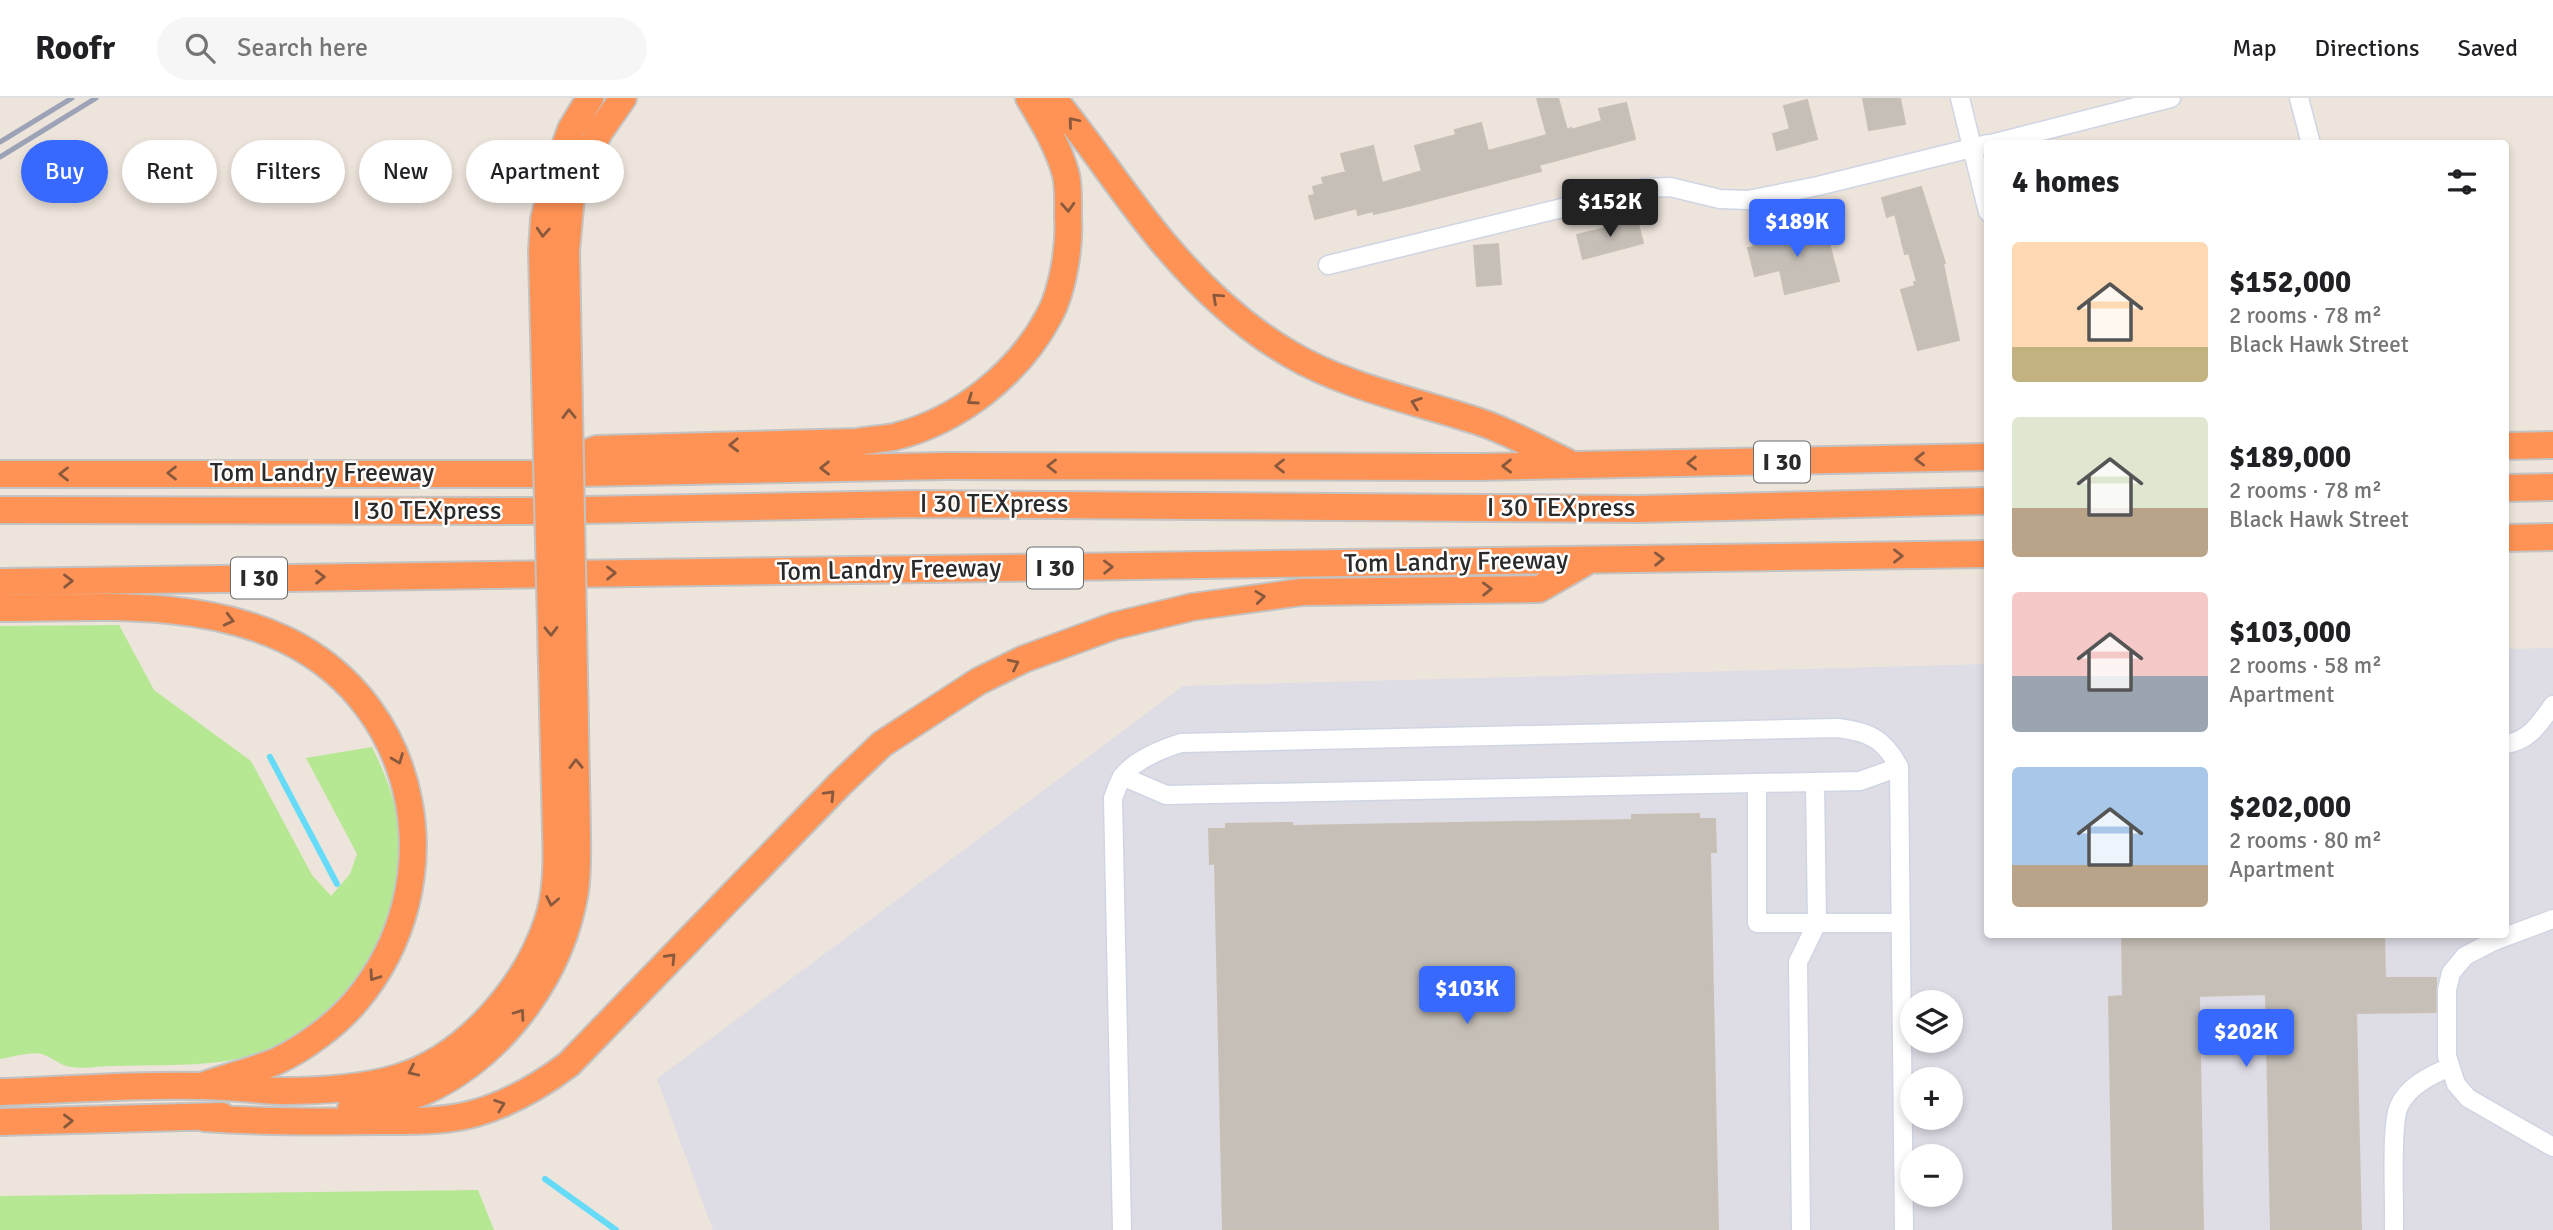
<!DOCTYPE html>
<meta charset="utf-8">
<style>
:root{--surface:#fff;--page:#f6f6f6;--text:#202124;--muted:#757577;--line:#e0e0e0;--accent:#3769ff}
body{margin:0;font-family:Signika,sans-serif;background:var(--page);color:var(--text);height:100vh;display:flex;flex-direction:column;font-size:26px;white-space:nowrap}
*{box-sizing:border-box;margin:0}
p{font-size:23px;color:var(--muted)}
.icon{flex:none;width:38px;height:38px;fill:none;stroke:currentColor;stroke-width:2;stroke-linecap:round;stroke-linejoin:round}
.map{position:relative;flex:1;overflow:hidden}
.panel{position:absolute;left:1984px;top:42px;width:525px;height:798px;display:flex;flex-direction:column;background:var(--surface);border-radius:7px;box-shadow:0 4px 10px #0003}
.panel>*{flex:none}
.hud{position:absolute;left:21px;top:42px;width:665px;height:63px;display:flex;gap:14px}
.buttons{position:absolute;left:1900px;top:892px;display:grid;gap:14px}
.buttons a{display:grid;place-items:center;width:63px;height:63px;border-radius:50%;background:var(--surface);box-shadow:0 4px 10px #0003;font-size:35px}
.price{position:absolute;translate:-50% -60px;padding:0 16px;border-radius:7px;background:var(--accent);color:#fff;font-size:23px;line-height:46px;filter:drop-shadow(0 2px 4px #0008)}
.price::after{content:'';position:absolute;left:50%;top:42px;width:21px;height:16px;margin-left:-10px;background:inherit;clip-path:polygon(0 0,100% 0,50% 100%)}
.price.on{background:#222;color:#fff}
ul{padding:0;list-style:none}
li{display:flex;align-items:center;gap:21px;height:175px;padding:0 28px}
li span{display:grid;place-items:center;flex:none;width:196px;height:140px;border-radius:7px;color:#555}
li>.icon{margin-inline-start:auto}
span .icon{width:84px;height:84px;fill:#fffc;stroke-width:1}
li b{font-size:30px}
h2{display:flex;justify-content:space-between;align-items:center;height:84px;padding:0 28px;font-size:30px}
.tag{padding:0 24px;border-radius:32px;background:var(--surface);box-shadow:0 4px 10px #0003;font-size:24px;line-height:63px}
.tag.on{background:var(--accent);color:#fff}
header{display:flex;align-items:center;gap:42px;box-sizing:border-box;height:98px;padding:0 35px;background:var(--surface);border-bottom:2px solid var(--line)}
header strong{font-size:33px}
nav{display:flex;gap:38px;margin-inline-start:auto;font-size:24px}
.search{width:490px;height:63px;background:var(--page);display:flex;align-items:center;gap:18px;box-sizing:border-box;padding:0 24px;border-radius:38px;color:var(--muted);font-size:26px}
.map>svg:first-child{display:block}
</style>
<header>
<strong>Roofr</strong>
<div class="search"><svg class="icon" aria-label="search" viewBox="0 0 24 24"><circle cx="10" cy="10" r="6"/><path d="M15 15l6 6"/></svg>Search here</div>
<nav><a>Map</a><a>Directions</a><a>Saved</a></nav>
</header>
<div class="map">
<svg width="2553" height="1132" viewBox="0 0 2553 1132">
<rect width="100%" height="100%" fill="#ede4db"/>
<!-- industrial -->
<path fill="#dedce5" fill-rule="evenodd" d="M2553,550V1132H713L657,981L1183,588L1988,566V836H2506V551ZM1913,905H1951V943H1913ZM1913,982H1951V1020H1913ZM1913,1059H1951V1097H1913Z"/>
<!-- green -->
<path fill="#b6e893" d="M119,527L154,592L251,663L312,777L331,798L350,776L357,756L306,660L372,649C388,681 400,714 400,751C401,853 324,950 220,964C185,968 149,967 114,968C100,968 84,971 71,969C61,968 52,959 42,956C31,953 12,959 0,961V528Z
M478,1092L494,1132H0V1098Z"/>
<g fill="none" stroke-linecap="round" stroke-linejoin="round">
<!-- stream -->
<path stroke="#66dbf8" stroke-width="6" d="M270,659L337,786
M545,1081L616,1132"/>
</g>
<!-- building -->
<path fill="#c5bfb7" stroke="#c9c0b5" stroke-width="2" d="M1537,0H1558L1567,32L1571,30V32L1602,23L1599,11L1626,5L1635,41L1539,67L1541,73L1412,107L1374,116L1373,113L1358,117L1357,110L1315,121L1309,98L1315,97L1313,89L1324,86L1322,80L1346,74L1341,56L1373,48L1382,85L1422,73L1415,48L1456,37L1455,32L1481,25L1488,53L1547,37Z
M1863,0H1900L1905,26L1869,32Z
M1807,2L1817,41L1777,52L1773,36L1790,31L1784,8Z
M1921,89L1945,165L1943,166L1959,242L1918,252L1901,192L1915,188L1914,184H1917L1909,155L1905,156L1895,116L1887,119L1882,100Z
M1637,122L1643,145L1583,161L1577,137Z
M1824,126L1839,183L1785,196L1780,172L1755,178L1748,150L1754,149L1753,145Z
M1498,146L1501,186L1477,188L1474,148Z
M1699,716V721H1715L1716,754H1710L1718,1132H1223L1215,765L1210,766L1209,731H1226V726L1292,725V728L1632,722V717Z
M2122,836H2384L2385,880H2436V914L2356,915L2361,1132H2271L2266,896L2199,898L2203,1132H2113L2109,899L2123,898Z"/>
<g fill="none" stroke-linecap="round" stroke-linejoin="round">
<!-- minor casing -->
<g stroke="#d0d5e4" stroke-width="21">
<path id="minor" d="M1960,0L1988,114
M2299,0L2311,46
M1991,46L2171,0
M1328,167L1644,90L1670,89L1720,101L1748,102L1818,88L1988,46
M2506,646C2529,643 2540,625 2553,607
M1122,678L1166,697L1860,683L1899,669
M1757,685V825H1901
M2553,821L2494,843L2465,858L2451,875L2447,892V958L2456,986L2468,1000L2553,1049
M1122,1132L1113,700C1116,694 1118,685 1122,679C1135,661 1162,651 1181,645L1838,630C1870,634 1884,641 1899,669L1904,1132
M1801,1132L1798,864L1817,825L1815,684
M2394,1132C2395,1107 2390,1027 2399,1008C2408,988 2431,977 2450,969"/>
</g>
<!-- highway casing -->
<g stroke="#c3c3c3" stroke-width="30">
<path id="highway" d="M1053,0C1093,48 1126,101 1166,148C1201,189 1243,229 1290,256C1345,289 1420,304 1480,324C1510,334 1539,351 1567,364
M558,68L571,31L590,0
M579,72L600,33L623,0
M2506,348L2553,347
M550,368L597,351L857,344C869,342 882,341 894,339C959,323 1018,276 1049,218C1063,193 1070,147 1068,119C1068,106 1069,90 1066,77C1059,50 1043,23 1029,0
M0,376H528L946,368L1478,369L1988,359
M2506,390L2553,389
M0,412L529,413L914,406L1639,411L1988,403
M2506,440L2553,439
M0,484L1988,456
M0,510C95,510 198,500 286,542C424,609 452,788 357,902C337,926 305,950 277,963C253,973 226,979 202,988
M0,994C67,992 135,986 202,988C228,988 255,992 281,993C316,993 364,990 397,980C465,960 525,890 547,825C557,796 557,765 556,735
M351,1010C378,1007 409,1002 434,989C507,951 562,874 575,793C578,773 577,754 577,734
M204,1020C263,1024 321,1024 380,1023C412,1023 445,1024 476,1015C511,1005 540,988 569,966L840,686L882,646L979,583L1024,561L1114,528L1192,509L1302,494L1539,491L1586,464
M0,1024L222,1018"/>
</g>
<!-- minor -->
<use href="#minor" stroke="#fff" stroke-width="18"/>
<!-- highway -->
<use href="#highway" stroke="#ff9355" stroke-width="26"/>
<!-- rail -->
<path stroke="#9da3b6" stroke-width="5" d="M0,44L72,0
M0,59L96,0"/>
<!-- highway-bridge casing -->
<g stroke="#c3c3c3" stroke-width="30" stroke-linecap="butt">
<path id="highway-bridge" d="M577,734L566,153L571,99L579,72
M556,735L542,153L544,121L558,68"/>
</g>
<!-- highway-bridge -->
<use href="#highway-bridge" stroke="#ff9355" stroke-width="26"/>
</g>
<!-- one-way arrows -->
<defs><path id="oneway-chevron" d="M-2-3.5L2.5 0L-2 3.5" fill="none" stroke-width="1.6" stroke-linecap="round" stroke-linejoin="round" transform="scale(1.75)"/></defs>
<g stroke="#8a593d">
<use href="#oneway-chevron" transform="translate(1073 24) rotate(-130)"/>
<use href="#oneway-chevron" transform="translate(1068 109) rotate(87)"/>
<use href="#oneway-chevron" transform="translate(543 134) rotate(94)"/>
<use href="#oneway-chevron" transform="translate(1217 200) rotate(-138)"/>
<use href="#oneway-chevron" transform="translate(972 302) rotate(145)"/>
<use href="#oneway-chevron" transform="translate(1416 305) rotate(-161)"/>
<use href="#oneway-chevron" transform="translate(569 316) rotate(-91)"/>
<use href="#oneway-chevron" transform="translate(734 347) rotate(178)"/>
<use href="#oneway-chevron" transform="translate(1920 361) rotate(179)"/>
<use href="#oneway-chevron" transform="translate(1692 365) rotate(179)"/>
<use href="#oneway-chevron" transform="translate(1052 368) rotate(-180)"/>
<use href="#oneway-chevron" transform="translate(1280 368) rotate(-180)"/>
<use href="#oneway-chevron" transform="translate(1507 368) rotate(179)"/>
<use href="#oneway-chevron" transform="translate(825 370) rotate(179)"/>
<use href="#oneway-chevron" transform="translate(172 375) rotate(-180)"/>
<use href="#oneway-chevron" transform="translate(64 376) rotate(180)"/>
<use href="#oneway-chevron" transform="translate(1898 458)"/>
<use href="#oneway-chevron" transform="translate(1659 461) rotate(-1)"/>
<use href="#oneway-chevron" transform="translate(1108 469) rotate(-1)"/>
<use href="#oneway-chevron" transform="translate(611 475) rotate(-1)"/>
<use href="#oneway-chevron" transform="translate(320 479) rotate(-1)"/>
<use href="#oneway-chevron" transform="translate(68 483) rotate(-1)"/>
<use href="#oneway-chevron" transform="translate(1487 491) rotate(-1)"/>
<use href="#oneway-chevron" transform="translate(1260 499) rotate(-7)"/>
<use href="#oneway-chevron" transform="translate(229 522) rotate(14)"/>
<use href="#oneway-chevron" transform="translate(551 533) rotate(89)"/>
<use href="#oneway-chevron" transform="translate(1014 566) rotate(-26)"/>
<use href="#oneway-chevron" transform="translate(398 661) rotate(69)"/>
<use href="#oneway-chevron" transform="translate(576 666) rotate(-91)"/>
<use href="#oneway-chevron" transform="translate(830 697) rotate(-46)"/>
<use href="#oneway-chevron" transform="translate(552 803) rotate(101)"/>
<use href="#oneway-chevron" transform="translate(671 860) rotate(-46)"/>
<use href="#oneway-chevron" transform="translate(374 878) rotate(125)"/>
<use href="#oneway-chevron" transform="translate(520 916) rotate(-54)"/>
<use href="#oneway-chevron" transform="translate(413 973) rotate(155)"/>
<use href="#oneway-chevron" transform="translate(500 1007) rotate(-20)"/>
<use href="#oneway-chevron" transform="translate(68 1023) rotate(-1)"/>
</g>
<g text-anchor="middle" dominant-baseline="central" stroke-width="5" stroke-linejoin="round" paint-order="stroke">
<!-- shield labels -->
<g fill="#fff" stroke="#6a6a6a" stroke-width="2">
<rect x="1754" y="343.5" width="56" height="41" rx="5"/>
<rect x="1027" y="449.5" width="56" height="41" rx="5"/>
<rect x="231" y="459.5" width="56" height="41" rx="5"/>
</g>
<g font-size="24" font-weight="bold" fill="#2a2a2a">
<text x="1782" y="364">I 30</text>
<text x="1055" y="470">I 30</text>
<text x="259" y="480">I 30</text>
</g>
<!-- street labels -->
<g font-size="26" fill="#2a2a2a" stroke="#fff">
<text x="322" y="375">Tom Landry Freeway</text>
<text x="994" y="406">I 30 TEXpress</text>
<text x="1561" y="410">I 30 TEXpress</text>
<text x="427" y="413">I 30 TEXpress</text>
<text transform="translate(1456 464) rotate(-1)">Tom Landry Freeway</text>
<text transform="translate(889 472) rotate(-1)">Tom Landry Freeway</text>
</g>
</g>
</svg>
<div class="buttons">
<a><svg class="icon" aria-label="layers" viewBox="0 0 24 24"><path d="M12 4l9 5-9 5-9-5zM3 14l9 5 9-5"/></svg></a>
<a>+</a>
<a>−</a>
</div>
<b class="price on" style="left:1610px;top:141px">$152K</b>
<b class="price" style="left:1797px;top:161px">$189K</b>
<b class="price" style="left:1467px;top:928px">$103K</b>
<b class="price" style="left:2246px;top:971px">$202K</b>
<div class="hud">
<a class="tag on">Buy</a>
<a class="tag">Rent</a>
<a class="tag">Filters</a>
<a class="tag">New</a>
<a class="tag">Apartment</a>
</div>
<section class="panel">
<h2>4 homes<svg class="icon" aria-label="filters" viewBox="0 0 24 24"><path d="M4 7h16M4 17h16"/><circle cx="9" cy="7" r="2"/><circle cx="15" cy="17" r="2"/></svg></h2>
<ul>
<li><span style="background:linear-gradient(#ffd9b3 75%,#c2b280 0)"><svg class="icon" aria-label="home" viewBox="0 0 24 24"><path d="M3 11l9-7 9 7M6 9v11h12V9"/></svg></span><div><b>$152,000</b><p>2 rooms · 78 m²</p><p>Black Hawk Street</p></div></li>
<li><span style="background:linear-gradient(#dfe7d0 65%,#b9a48a 0)"><svg class="icon" aria-label="home" viewBox="0 0 24 24"><path d="M3 11l9-7 9 7M6 9v11h12V9"/></svg></span><div><b>$189,000</b><p>2 rooms · 78 m²</p><p>Black Hawk Street</p></div></li>
<li><span style="background:linear-gradient(#f6c9c9 60%,#9aa5b1 0)"><svg class="icon" aria-label="home" viewBox="0 0 24 24"><path d="M3 11l9-7 9 7M6 9v11h12V9"/></svg></span><div><b>$103,000</b><p>2 rooms · 58 m²</p><p>Apartment</p></div></li>
<li><span style="background:linear-gradient(#a9c7e8 70%,#b9a48a 0)"><svg class="icon" aria-label="home" viewBox="0 0 24 24"><path d="M3 11l9-7 9 7M6 9v11h12V9"/></svg></span><div><b>$202,000</b><p>2 rooms · 80 m²</p><p>Apartment</p></div></li>
</ul>
</section>
</div>
